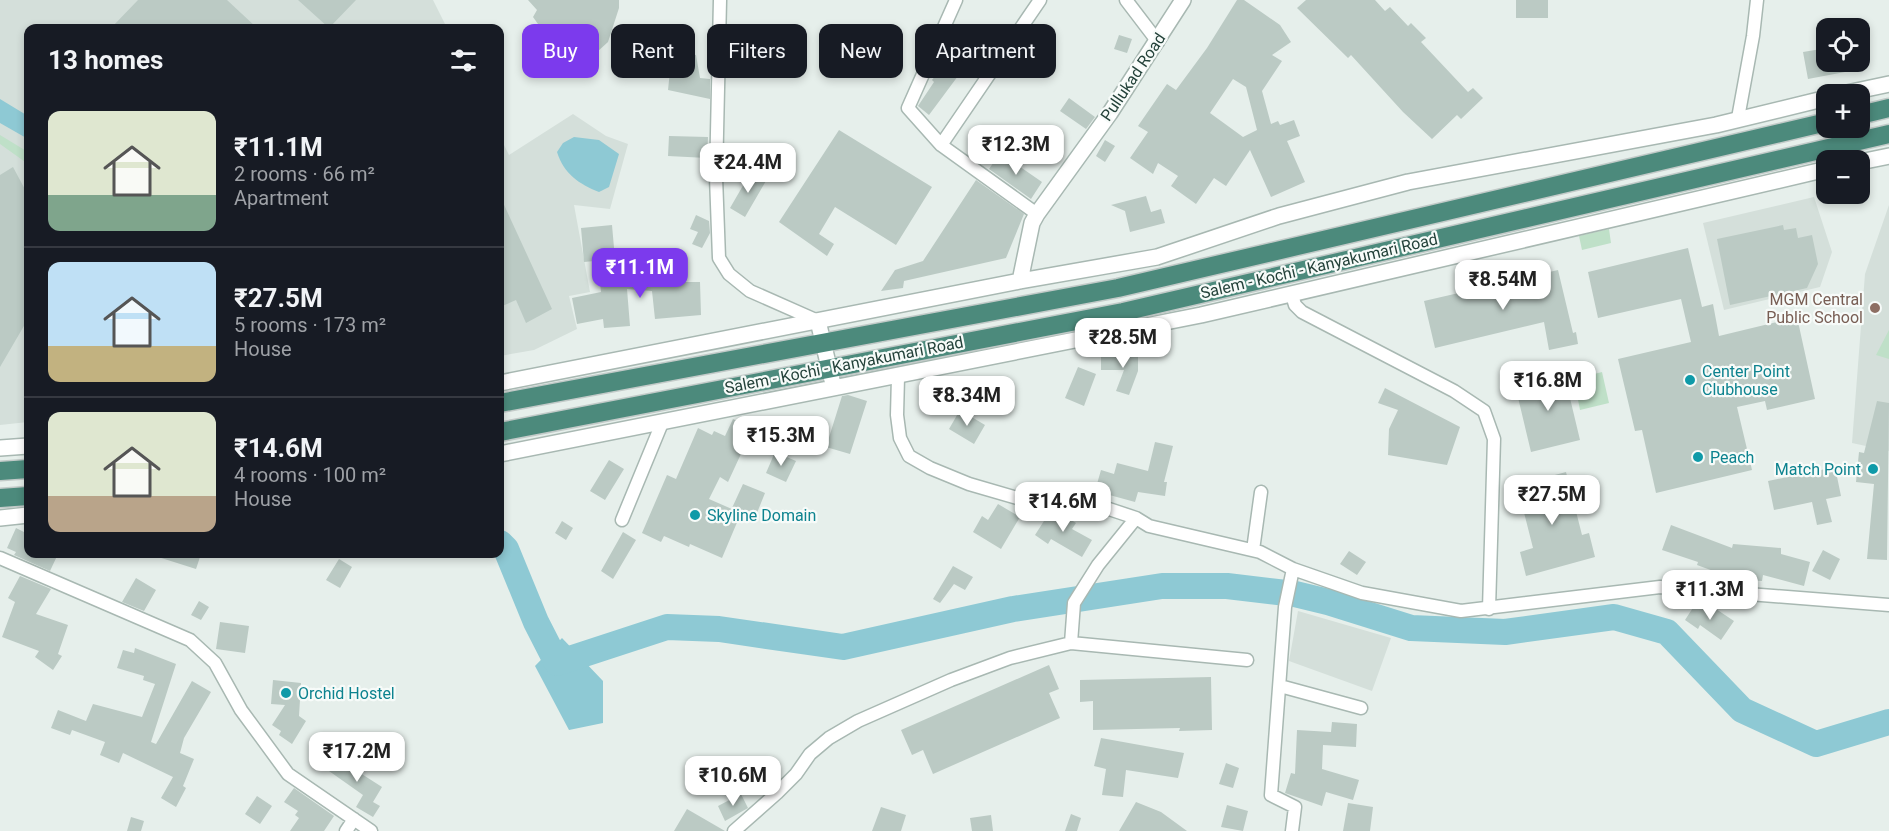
<!DOCTYPE html>
<meta charset="utf-8">
<style>
:root{--surface:#171b24;--page:#242831;--text:#f1f3f6;--muted:#9ea1a6;--line:#363941;--accent:#7c3aed}
body{margin:0;font-family:Roboto,sans-serif;background:var(--page);color:var(--text);height:100vh;display:flex;flex-direction:column;font-size:22px;white-space:nowrap}
*{box-sizing:border-box;margin:0}
p{font-size:20px;color:var(--muted)}
.icon{flex:none;width:33px;height:33px;fill:none;stroke:currentColor;stroke-width:2;stroke-linecap:round;stroke-linejoin:round}
.map{position:relative;flex:1;overflow:hidden}
.details{position:absolute;left:24px;top:24px;width:480px;height:534px;display:flex;flex-direction:column;background:var(--surface);border-radius:12px;box-shadow:0 3px 9px #0003}
.details>*{flex:none}
.guide{position:absolute;left:522px;top:24px;width:570px;height:54px;display:flex;gap:12px}
.fabs{position:absolute;left:1816px;top:18px;display:grid;gap:12px}
.fabs a{display:grid;place-items:center;width:54px;height:54px;border-radius:12px;background:var(--surface);box-shadow:0 3px 9px #0003;font-size:30px}
.price{position:absolute;translate:-50% -51px;padding:0 14px;border-radius:12px;background:#fff;color:#222;font-size:20px;line-height:39px;filter:drop-shadow(0 2px 3px #0008)}
.price::after{content:'';position:absolute;left:50%;top:36px;width:18px;height:14px;margin-left:-9px;background:inherit;clip-path:polygon(0 0,100% 0,50% 100%)}
.price.active{background:var(--accent);color:#fff}
ul{padding:0;list-style:none}
li{display:flex;align-items:center;gap:18px;height:150px;padding:0 24px}
li+li{border-top:2px solid var(--line)}
li span{display:grid;place-items:center;flex:none;width:168px;height:120px;border-radius:12px;color:#555}
li>.icon{margin-inline-start:auto}
span .icon{width:72px;height:72px;fill:#fffc;stroke-width:1}
li b{font-size:26px}
h2{display:flex;justify-content:space-between;align-items:center;height:72px;padding:0 24px;font-size:26px}
.tag{padding:0 21px;border-radius:12px;background:var(--surface);box-shadow:0 3px 9px #0003;font-size:21px;line-height:54px}
.tag.active{background:var(--accent);color:#fff}
.map>svg:first-child{display:block}
</style>
<div class="map">
<svg width="1889" height="831" viewBox="0 0 1889 831">
<rect width="100%" height="100%" fill="#e6efeb"/>
<!-- built -->
<path fill="#d4dfda" d="M0,0H433L447,28H28V422L0,425Z
M573,114L606,136L628,144L610,209L574,205L590,292L569,296L577,329L534,350L500,356V137L509,155Z
M1814,197L1832,252L1820,287L1724,310L1703,223Z
M1889,205V451L1852,443L1865,274Z
M1298,611L1391,638L1372,691L1289,661Z"/>
<!-- green -->
<path fill="#bfe0c8" d="M0,135L28,152V164L0,144Z
M1609,229L1611,243L1582,250L1579,236Z
M1889,330V359L1876,355Z
M1602,372L1609,403L1580,410L1574,379Z"/>
<!-- water -->
<path fill="#8ec9d4" d="M0,99L28,116V139L0,123Z
M574,137L599,140L619,154L609,187L599,192C579,184 564,174 557,152L563,143Z
M562,638L603,681V723L569,730L535,666Z"/>
<g fill="none" stroke-linecap="round" stroke-linejoin="round">
<!-- river -->
<path stroke="#8ec9d4" stroke-width="26" d="M500,543L506,549L536,622L557,663L667,627L719,629L843,647L1013,609L1162,586H1227L1295,594L1328,602L1411,628L1505,632L1614,617L1667,632L1742,710L1816,744L1889,722"/>
</g>
<!-- building -->
<path fill="#bbcac4" fill-rule="evenodd" d="M138,0H227L257,28H111Z
M298,0H356L329,28Z
M528,0H619V8L608,42L597,52L585,54L576,52L538,24L533,17L537,10Z
M1237,0H1244L1280,25L1291,42L1272,55L1282,61L1262,91L1271,124L1278,121L1280,125L1294,120L1300,136L1287,141L1305,182L1271,197L1250,150L1226,186L1214,178L1196,204L1171,186L1178,176L1158,163L1153,174L1130,158L1148,132L1138,126L1167,84L1176,90L1207,48ZM1233,79L1246,87L1257,130L1243,137L1210,113Z
M1306,0H1375L1385,11L1390,7L1408,26L1411,23L1426,38L1421,42L1468,92L1473,88L1483,98L1461,119L1457,115L1432,139L1403,112L1351,55L1348,58L1297,8Z
M1516,0H1548V18H1516Z
M988,25L1001,32L993,45L981,38Z
M1119,35L1132,39L1127,53L1114,49Z
M1827,48V62H1843L1845,72L1808,79L1803,52Z
M672,52L696,55L700,78L710,79V99L668,90Z
M944,65L958,76L929,115L918,106L934,82L932,80Z
M1069,98L1095,117L1086,129L1060,111Z
M839,130L932,187L896,245L835,207L819,234L834,244L827,256L779,222Z
M669,136L708,137L707,158L668,156Z
M1105,140L1115,146L1105,162L1096,156Z
M1000,153L1042,182L1031,199L989,169Z
M13,167L28,195V319L0,367V175Z
M752,170L767,179L745,217L730,208Z
M976,180L1024,214L1006,258L904,281L903,288L881,291L895,270L923,261Z
M500,196L552,309L526,323L516,300L500,307Z
M1146,196L1151,212L1161,209L1165,223L1130,232L1125,211L1111,205Z
M696,215L709,221L710,233L702,248L692,244L698,232L690,229Z
M612,225L615,259L584,262L581,228Z
M1783,225L1784,230L1796,228L1798,238L1812,235L1818,264L1807,288L1730,305L1717,239Z
M1688,248L1702,307L1713,304L1719,336L1797,317L1815,399L1767,410L1765,401L1737,407L1752,470L1656,493L1642,430L1635,431L1618,359L1691,342L1681,299L1598,318L1588,272Z
M673,264L675,282H700L701,315L655,319L652,291L627,289L630,326L604,328L603,319L577,324L572,298L601,292L600,283L635,279V275L650,276L649,267Z
M1558,270L1573,333L1576,332L1578,344L1549,350L1544,322L1435,348L1424,301Z
M1123,350H1138V371L1129,395L1116,391L1124,370H1101V356H1123Z
M1078,367L1096,374L1084,406L1065,398Z
M1564,373L1580,440L1531,452L1515,385Z
M1385,388L1460,427L1447,465L1388,455L1389,429L1398,410L1378,403Z
M848,395L867,401L850,454L826,447L842,396Z
M1877,401L1889,403L1887,560L1867,559L1874,484L1856,482L1859,452L1864,453Z
M960,410L985,425L974,444L949,429Z
M733,419L753,428L728,482L720,477L709,499L741,513L722,558L690,544L689,547L664,536L661,542L642,533L667,475L676,479L698,428L712,435L714,431L725,436Z
M1155,442L1173,446L1164,482H1167L1165,496L1138,492L1135,502L1095,491L1101,470L1114,474L1117,463L1148,471Z
M775,452L796,461L786,482L766,473Z
M609,460L624,469L605,500L590,491Z
M1835,467L1841,496L1826,499L1832,522L1817,525L1812,502L1774,510L1768,481Z
M1566,472L1582,535L1589,533L1595,557L1526,576L1520,552L1533,548L1517,485Z
M743,484L765,493L755,518L732,508Z
M998,504L1020,517L1001,549L973,532L982,516L988,520Z
M1051,510L1057,511L1076,523L1072,529L1092,540L1082,557L1051,539L1048,544L1035,535Z
M562,521L573,528L566,540L555,533Z
M1671,525L1732,548L1733,544L1781,548V554L1810,562L1804,586L1763,575L1762,581L1726,579L1727,576L1697,565L1698,562L1662,550Z
M16,528L28,534V554H58L50,571L14,555L16,552L7,548Z
M623,532L636,540L613,579L601,571Z
M1823,550L1840,559L1830,580L1812,571Z
M1349,551L1366,562L1357,575L1340,564Z
M156,554H201L196,569L155,556Z
M339,559L352,567L340,588L326,580Z
M953,566L973,577L965,590L954,584L940,603L933,599Z
M20,576L51,589L36,614L68,625L58,654L62,656L53,670L35,657L39,651L2,637L15,602L8,598Z
M136,578L156,590L144,611L122,602Z
M199,601L209,607L201,620L191,615Z
M1696,603L1710,613L1713,607L1734,621L1721,640L1700,625L1698,629L1685,620Z
M220,622L249,626L245,653L216,649Z
M135,648L176,664L151,742L156,744L192,681L211,692L184,738L180,753L194,759L183,786L186,788L176,807L161,798L173,777L123,753L119,763L100,755L105,742L72,730L70,735L51,728L58,710L86,721L93,704L142,717L155,684L143,680L144,676L117,668L123,650L134,653Z
M1049,665L1059,689L1049,693L1060,718L933,774L923,750L912,755L901,730Z
M1211,677L1212,730L1179,731L1180,728L1093,730V701L1080,702V680Z
M273,680L301,683L299,716L306,721L292,744L279,735L281,731L272,725L285,705L271,704Z
M1332,722L1357,724L1356,747L1323,745L1322,769L1359,780L1353,800L1326,792L1322,806L1285,793L1291,773L1295,774L1297,730L1331,732Z
M1101,738L1184,753L1178,778L1126,770L1123,797L1102,795L1106,769L1094,766Z
M342,752L361,765L357,771L382,787L373,802L380,806L373,817L356,807L363,795L329,771Z
M1226,763L1239,768L1233,788L1219,784Z
M763,775L769,789L757,795L751,780Z
M294,788L334,816L324,831H290L299,818L295,815L298,811L284,802Z
M741,794L748,808L725,821L718,806Z
M257,796L272,806L260,824L245,814Z
M1136,802L1161,812L1187,831H1119Z
M1348,803L1373,807L1370,831H1343Z
M1227,805L1248,811L1243,831L1221,827Z
M881,807L906,815L901,831H872Z
M687,809L725,831H674Z
M1071,814L1081,818L1077,831H1065Z
M991,815L993,831H972L970,818Z
M131,817L144,821L141,831H127Z"/>
<g fill="none" stroke-linecap="round" stroke-linejoin="round">
<!-- minor casing -->
<g stroke="#a8b8b2" stroke-width="15">
<path id="minor" d="M720,0L716,177L719,258L729,274L750,291L818,321
M956,0L908,108L941,145L1037,214
M1126,0L1158,42
M1738,118L1753,36L1757,0
M941,145L1040,0
M1292,295L1295,305L1302,312L1454,391L1484,411L1494,439L1489,609
M898,377L897,415L900,438L909,456L930,468L969,484L1024,500L1097,505L1136,518L1149,526L1260,552L1293,569L1362,593L1461,611L1660,587L1889,605
M622,520L662,423
M1253,550L1261,492
M0,558L190,640L215,663L241,710L288,774L371,831
M1071,643L1074,603L1098,565L1136,518
M1280,686L1361,708
M346,831L354,819
M734,831L777,793L796,774L810,754L829,738L858,721L951,680L1010,658L1071,643L1247,660
M1292,831L1295,807L1271,795L1285,607L1293,569"/>
</g>
<!-- tertiary casing -->
<g stroke="#a8b8b2" stroke-width="18">
<path id="tertiary" d="M1842,94L1889,84
M1860,162L1889,156
M1020,281L1032,223L1037,214L1110,113L1183,0
M818,321L832,380
M500,383L1020,281L1157,257L1279,216L1408,182L1716,125L1827,98
M0,448L28,446
M500,454L1201,315L1827,169
M0,518L28,515"/>
</g>
<!-- trunk casing -->
<g stroke="#c2cac8" stroke-width="21">
<path id="trunk" d="M1860,115L1889,108
M500,403L1118,288L1827,122
M500,432L1123,312L1889,134
M0,471L28,469
M0,498L28,496"/>
</g>
<!-- minor -->
<use href="#minor" stroke="#fff" stroke-width="12"/>
<!-- tertiary -->
<use href="#tertiary" stroke="#fff" stroke-width="15"/>
<!-- trunk -->
<use href="#trunk" stroke="#4c8a7c" stroke-width="18"/>
</g>
<!-- markers -->
<circle fill="#8d6e63" stroke="#f7fbf9" stroke-width="2" cx="1875" cy="308" r="6"/>
<g fill="#0f9aa8" stroke="#f7fbf9" stroke-width="2">
<circle cx="1690" cy="380" r="6"/>
<circle cx="1698" cy="457" r="6"/>
<circle cx="1873" cy="469" r="6"/>
<circle cx="695" cy="515" r="6"/>
<circle cx="286" cy="693" r="6"/>
</g>
<g text-anchor="middle" dominant-baseline="central" stroke-width="4.5" stroke-linejoin="round" paint-order="stroke">
<!-- street labels -->
<g font-size="16" fill="#24423a" stroke="#f7fbf9">
<text transform="translate(1133 77) rotate(-56)">Pullukad Road</text>
<text transform="translate(1319 266) rotate(-13)">Salem - Kochi - Kanyakumari Road</text>
<text transform="translate(844 365) rotate(-11)">Salem - Kochi - Kanyakumari Road</text>
</g>
<!-- education labels -->
<g font-size="16" fill="#785e54" stroke="#f7fbf9" text-anchor="end">
<text x="1863" y="299">MGM Central<tspan x="1863" dy="18">Public School</tspan></text>
</g>
<!-- culture labels -->
<g font-size="16" fill="#0d838f" stroke="#f7fbf9" text-anchor="start">
<text x="1702" y="371">Center Point<tspan x="1702" dy="18">Clubhouse</tspan></text>
<text x="1710" y="457">Peach</text>
<text x="1861" y="469" text-anchor="end">Match Point</text>
<text x="707" y="515">Skyline Domain</text>
<text x="298" y="693">Orchid Hostel</text>
</g>
</g>
</svg>
<div class="fabs">
<a><svg class="icon" aria-label="locate" viewBox="0 0 24 24"><circle cx="12" cy="12" r="6"/><path d="M12 2v4M12 18v4M2 12h4M18 12h4"/></svg></a>
<a>+</a>
<a>−</a>
</div>
<b class="price" style="left:1016px;top:176px">₹12.3M</b>
<b class="price" style="left:748px;top:194px">₹24.4M</b>
<b class="price active" style="left:640px;top:299px">₹11.1M</b>
<b class="price" style="left:1503px;top:311px">₹8.54M</b>
<b class="price" style="left:1123px;top:369px">₹28.5M</b>
<b class="price" style="left:1548px;top:412px">₹16.8M</b>
<b class="price" style="left:967px;top:427px">₹8.34M</b>
<b class="price" style="left:781px;top:467px">₹15.3M</b>
<b class="price" style="left:1552px;top:526px">₹27.5M</b>
<b class="price" style="left:1063px;top:533px">₹14.6M</b>
<b class="price" style="left:1710px;top:621px">₹11.3M</b>
<b class="price" style="left:357px;top:783px">₹17.2M</b>
<b class="price" style="left:733px;top:807px">₹10.6M</b>
<div class="guide">
<a class="tag active">Buy</a>
<a class="tag">Rent</a>
<a class="tag">Filters</a>
<a class="tag">New</a>
<a class="tag">Apartment</a>
</div>
<section class="details">
<h2>13 homes<svg class="icon" aria-label="filters" viewBox="0 0 24 24"><path d="M4 7h16M4 17h16"/><circle cx="9" cy="7" r="2"/><circle cx="15" cy="17" r="2"/></svg></h2>
<ul>
<li><span style="background:linear-gradient(#dfe7d0 70%,#7fa58c 0)"><svg class="icon" aria-label="home" viewBox="0 0 24 24"><path d="M3 11l9-7 9 7M6 9v11h12V9"/></svg></span><div><b>₹11.1M</b><p>2 rooms · 66 m²</p><p>Apartment</p></div></li>
<li><span style="background:linear-gradient(#bfe0f5 70%,#c2b280 0)"><svg class="icon" aria-label="home" viewBox="0 0 24 24"><path d="M3 11l9-7 9 7M6 9v11h12V9"/></svg></span><div><b>₹27.5M</b><p>5 rooms · 173 m²</p><p>House</p></div></li>
<li><span style="background:linear-gradient(#dfe7d0 70%,#b9a48a 0)"><svg class="icon" aria-label="home" viewBox="0 0 24 24"><path d="M3 11l9-7 9 7M6 9v11h12V9"/></svg></span><div><b>₹14.6M</b><p>4 rooms · 100 m²</p><p>House</p></div></li>
</ul>
</section>
</div>
